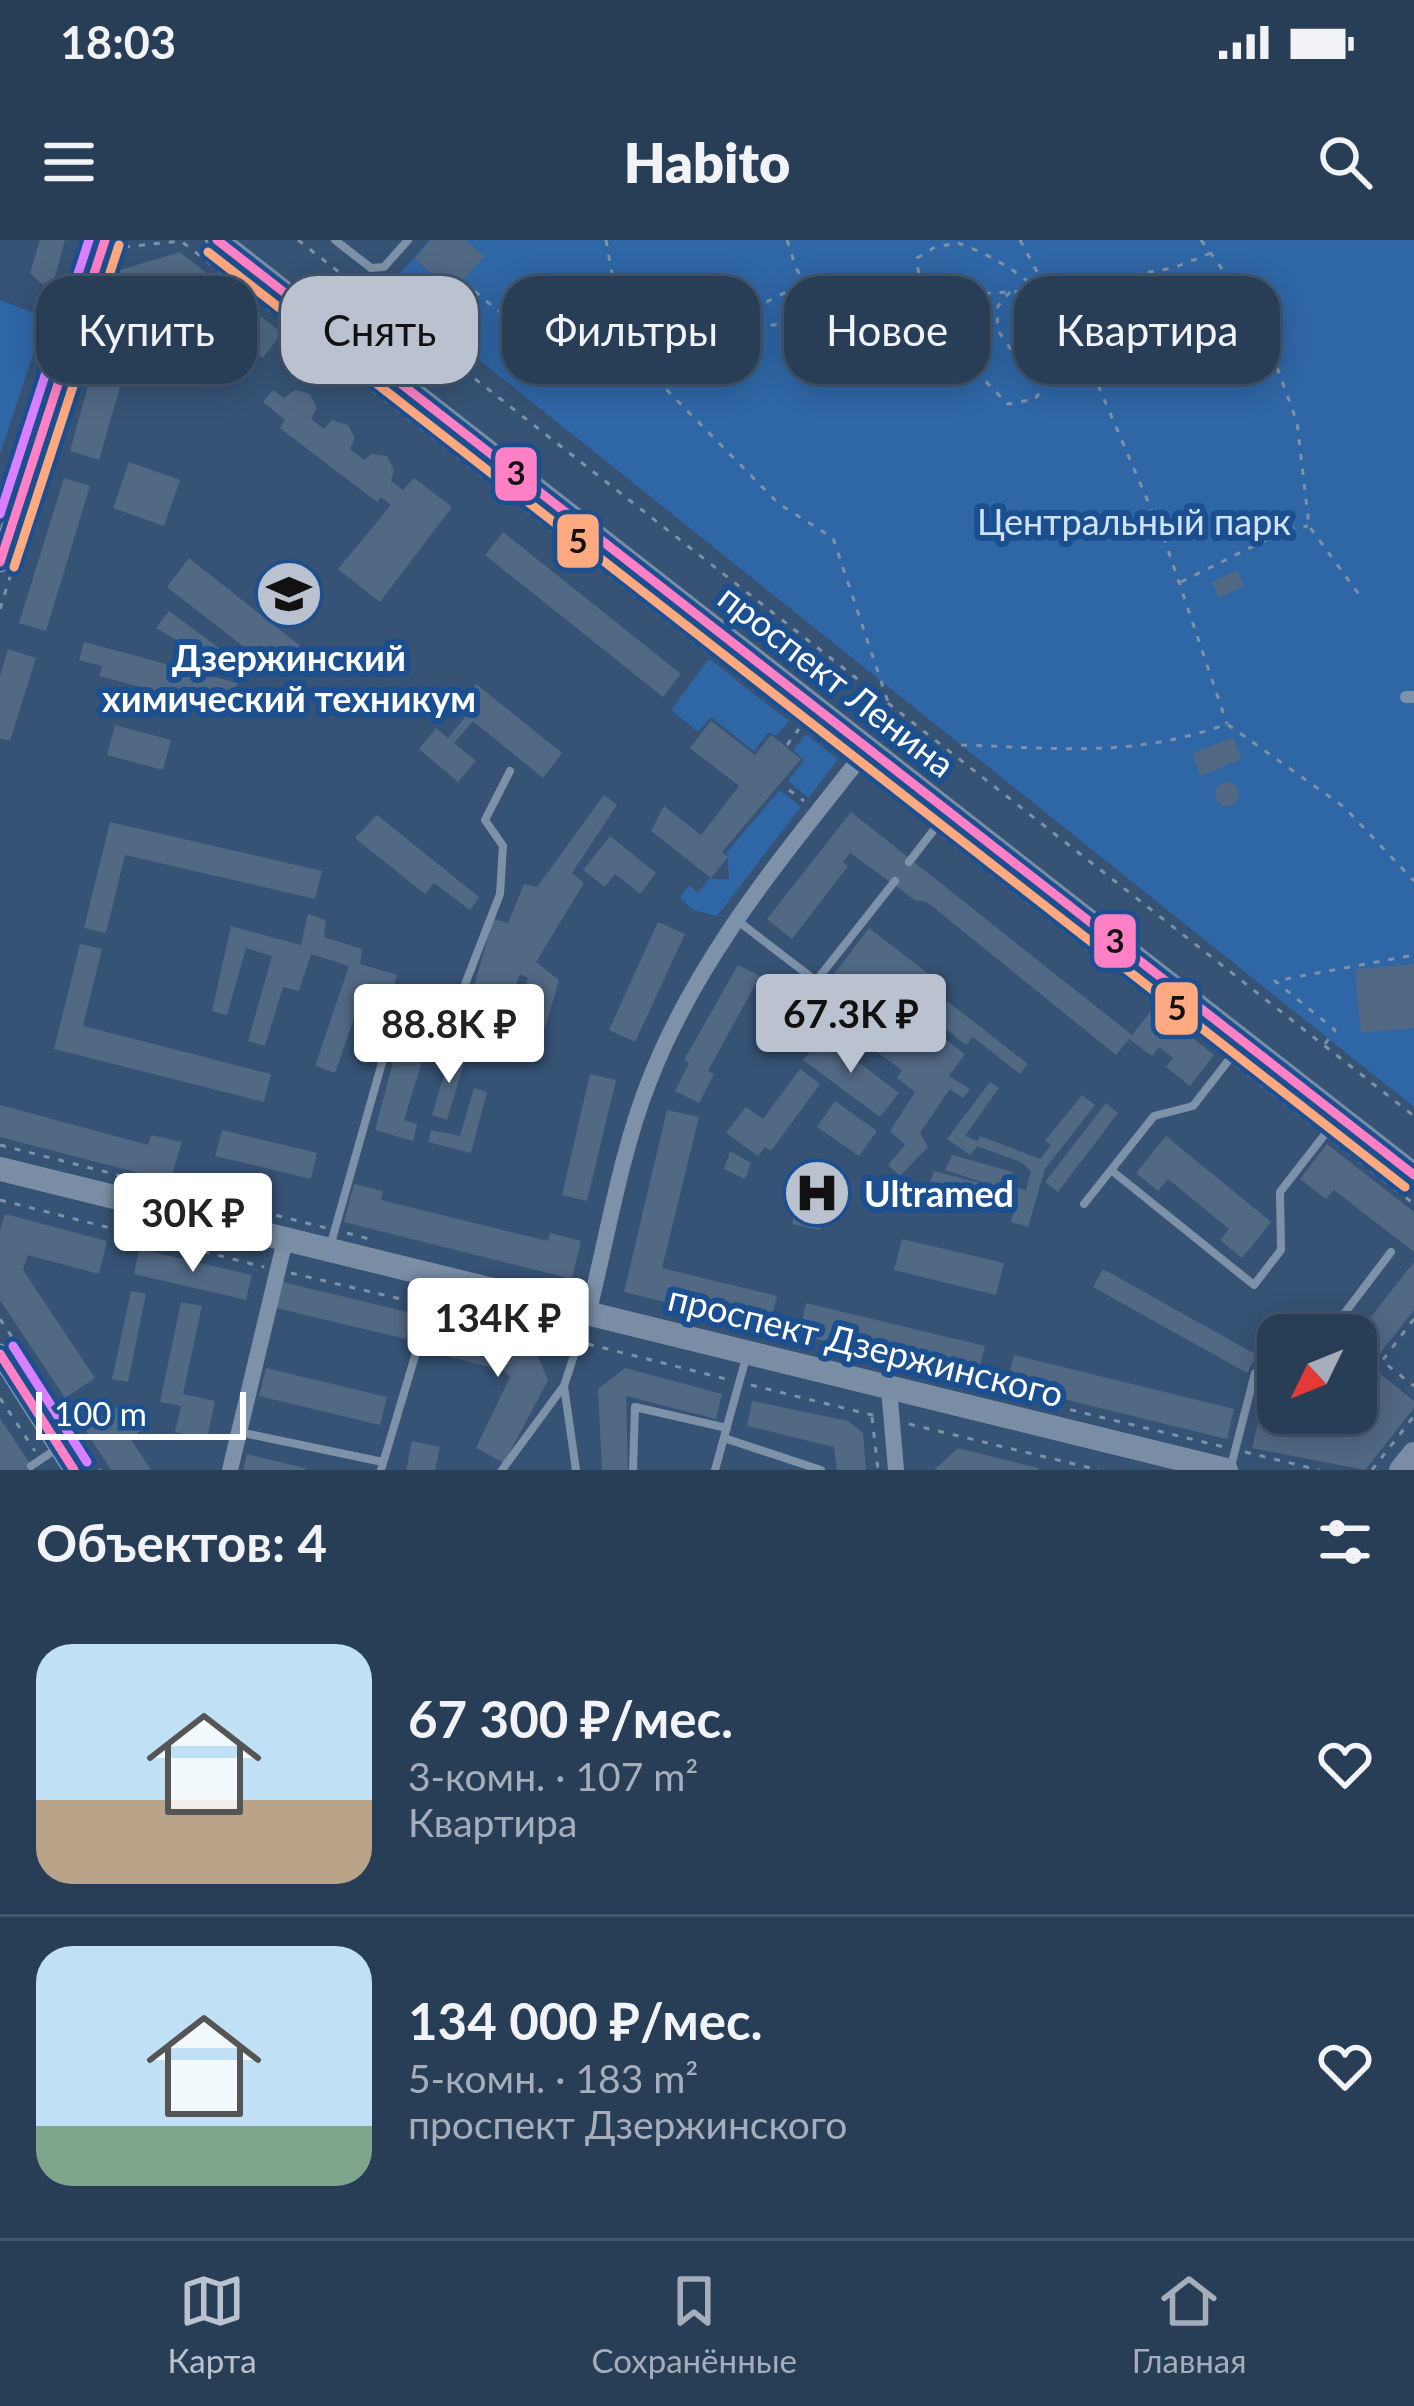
<!DOCTYPE html>
<html lang="ru">
<meta charset="utf-8">
<style>
:root{--surface:#283e57;--page:#30455d;--text:#f1f3f6;--muted:#a5aeba;--line:#44576d;--accent:#b9c2ce}
body{margin:0;font-family:Lato,sans-serif;background:var(--page);color:var(--text);height:100vh;display:flex;flex-direction:column;font-size:45px;white-space:nowrap}
*{box-sizing:border-box;margin:0}
p{font-size:39px;color:var(--muted)}
.icon{flex:none;width:66px;height:66px;fill:none;stroke:currentColor;stroke-width:2;stroke-linecap:round;stroke-linejoin:round}
.map{position:relative;height:1230px;overflow:hidden}
.drawer{display:flex;flex-direction:column;background:var(--surface);flex:1}
.drawer>*{flex:none}
.guide{position:absolute;left:36px;top:36px;width:1344px;height:108px;display:flex;gap:24px}
.needle{width:78px;rotate:227deg}
.tools{position:absolute;left:1257px;top:1074px;display:grid;gap:24px}
.tools a{display:grid;place-items:center;width:120px;height:120px;border-radius:24px;background:var(--surface);box-shadow:0 6px 30px #0003,0 0 0 3px var(--line);font-size:60px}
.scale{position:absolute;left:36px;bottom:30px;width:210px;box-sizing:border-box;padding-left:12px;border:6px solid #fff;border-top:0;font-size:33px;line-height:42px;white-space:nowrap;color:#fff;-webkit-text-stroke:9px #1b4f8f;paint-order:stroke}
.price{position:absolute;translate:-50% -102px;padding:0 27px;border-radius:12px;background:#fff;color:#222;font-size:39px;line-height:78px;filter:drop-shadow(0 3px 6px #0008)}
.price::after{content:'';position:absolute;left:50%;top:72px;width:36px;height:27px;margin-left:-18px;background:inherit;clip-path:polygon(0 0,100% 0,50% 100%)}
.price.current{background:var(--accent);color:#111}
ul{padding:0;list-style:none}
li{display:flex;align-items:center;gap:36px;height:300px;padding:0 36px}
li+li{border-top:3px solid var(--line)}
li span{display:grid;place-items:center;flex:none;width:336px;height:240px;border-radius:36px;color:#555}
li>.icon{margin-inline-start:auto}
span .icon{width:144px;height:144px;fill:#fffc;stroke-width:1}
li b{font-size:51px}
h2{display:flex;justify-content:space-between;align-items:center;height:144px;padding:0 36px;font-size:51px}
.chip{padding:0 42px;border-radius:36px;background:var(--surface);box-shadow:0 6px 30px #0003,0 0 0 3px var(--line);font-size:42px;line-height:108px}
.chip.current{background:var(--accent);color:#111}
.status{display:flex;justify-content:space-between;align-items:center;height:84px;padding:0 60px;background:var(--surface);direction:ltr}
.status svg{height:33px;fill:currentColor}
header{display:flex;justify-content:space-between;align-items:center;height:156px;padding:0 36px;background:var(--surface);font-size:54px;font-weight:800}
.tabs{display:flex;justify-content:space-around;align-items:center;height:168px;border-top:3px solid var(--line);background:var(--surface);font-size:33px;color:var(--muted)}
.tabs a{display:grid;justify-items:center;gap:6px}
.tabs .current{color:var(--accent)}
.map>svg:first-child{display:block}
</style>
<div class="status"><b>18:03</b><svg viewBox="0 0 49 12"><path d="M0 12V9h3v3zM5 12V6h3v6zM10 12V3h3v9zM15 12V0h3v12zM26 1h20v11H26zM47 4h2v5h-2z"/></svg></div>
<header><svg class="icon" aria-label="menu" viewBox="0 0 24 24"><path d="M4 6h16M4 12h16M4 18h16"/></svg>Habito<svg class="icon" aria-label="search" viewBox="0 0 24 24"><circle cx="10" cy="10" r="6"/><path d="M15 15l6 6"/></svg></header>
<div class="map">
<svg width="1414" height="1230" viewBox="0 0 1414 1230">
<rect width="100%" height="100%" fill="#365274"/>
<!-- green -->
<path fill="#2f66a5" d="M429,0H1414V867L388,47Z
M0,60L45,77L0,215Z
M709,419L789,481L776,496L769,492L754,511L711,477L698,492L671,470Z
M806,494L838,519L809,558L788,541L804,520L793,510Z
M780,550L801,567L717,676L693,670L680,658L689,645L698,653L709,639H729L727,612Z"/>
<!-- building -->
<path fill="#526984" d="M40,0H65L54,41L42,44L30,33Z
M431,0H465L484,16L453,52L415,19Z
M180,12L282,93L263,118L173,46L147,53L99,220L70,211L120,30Z
M273,150L284,158L295,150L310,154L317,168L311,179L324,189L332,180L348,185L355,198L350,209L364,220L372,214L387,216L394,230L391,241L403,250L414,238L452,267L380,362L338,329L391,265L381,257L377,262L280,188L285,180L263,162Z
M129,222L180,240L164,286L113,268Z
M64,238L90,246L46,391L19,383Z
M503,292L681,434L663,457L485,315Z
M189,318L303,408L281,436L167,347Z
M1237,330L1244,346L1219,358L1212,342Z
M169,371L234,419L226,429L156,388Z
M84,402L237,443L233,461L191,450L189,460L99,436L102,426L79,420Z
M8,409L36,418L10,501L0,498V436Z
M476,444L562,513L543,538L473,481L454,503L476,521L458,542L419,509L436,488L448,498L466,476L457,468Z
M711,481L755,515L771,495L801,519L722,612L728,617L711,638L651,591L664,566L701,595L739,546L690,508Z
M115,485L171,500L163,530L107,515Z
M1233,497L1242,519L1201,536L1192,514Z
M1215 554a12 12 0 1 1 24 0a12 12 0 1 1-24 0Z
M604,555L617,565L572,633L584,643L536,722L559,740L535,822L504,813L528,738L520,734L493,807L482,803L479,809L429,799L404,880L417,884L413,901L375,890L408,766L466,775L493,679L508,683L524,644L537,647Z
M851,572L1132,795L1154,767L1214,815L1190,846L1166,827L1173,818L1159,807L1152,816L1129,799L1116,815L927,662L915,660L850,613L843,622L848,626L792,699L767,679Z
M377,575L479,657L470,670L434,643L425,654L355,598Z
M110,582L322,631L315,659L125,615L106,693L84,688Z
M610,596L656,633L640,654L615,634L605,647L583,630Z
M308,674L326,680L324,697L362,709L360,724L397,735L384,777L357,770L335,833L315,826L349,726L311,714L299,751L283,747L265,806L248,801L272,716L246,708L227,775L212,771L231,686L301,705Z
M658,682L685,694L635,802L609,790Z
M869,688L947,748L922,782L965,814L949,836L970,849L963,858L950,849L920,893L928,907L900,936L888,925L905,905L890,891L915,852L897,838L902,830L832,780L819,792L807,784L822,750Z
M80,704L102,709L83,786L271,834L264,862L54,809Z
M1414,724V788L1361,793L1355,729Z
M738,725L760,736L708,831L714,834L699,863L675,851L689,823L684,820Z
M947,761L1028,824L1020,834L973,797L966,805L933,779Z
M823,795L899,853L880,877L803,820Z
M451,812L466,817L447,880L432,875Z
M800,829L820,844L771,911L765,907L758,916L726,893L746,867L763,879Z
M590,834L616,840L587,961L562,955Z
M990,842L999,848L965,896L978,901L980,896L1040,919L1051,905L1045,901L1082,855L1095,865L1045,929L1028,987L1011,982L1015,967L930,943L934,931L1003,949L945,930L952,915L1013,932L1009,946L1026,950L1031,931L1021,922L977,906L970,915L947,899Z
M474,848L487,852L471,913L428,902L431,890L460,896Z
M835,861L877,891L859,916L817,887Z
M1106,863L1118,873L1058,952L1045,942Z
M0,865L148,905L151,895L182,902L170,941L0,897Z
M667,870L699,877L662,1028L777,1056L769,1088L624,1052Z
M222,890L317,913L311,939L215,916Z
M1166,896L1271,982L1242,1018L1220,1000L1229,989L1168,939L1158,951L1136,933Z
M1327,904L1414,972V1012L1334,950L1326,959L1300,939Z
M730,911L751,923L745,939L724,929Z
M804,928L837,935L820,990L792,984Z
M354,944L383,951L381,960L548,1001L550,993L581,1001L572,1039L344,982Z
M5,974L107,1001L99,1034L28,1015L23,1030L95,1138L65,1158L0,1060V991Z
M902,999L1004,1023L996,1055L894,1030Z
M139,1009L252,1035L246,1060L134,1034Z
M1414,1022V1070L1370,1126L1414,1161V1168L1365,1230L1252,1208L1262,1165L1295,1173L1292,1186L1348,1197L1375,1162L1356,1147V1096Z
M1103,1029L1257,1115L1247,1133L1093,1047Z
M282,1042L412,1073L406,1099L276,1068Z
M131,1051L146,1054L128,1142L112,1139Z
M181,1062L202,1066L183,1154L215,1161L207,1199L175,1192L181,1166L160,1162Z
M806,1063L985,1106L977,1138L799,1095Z
M438,1081L533,1105L548,1140L504,1223L476,1208L510,1137L504,1131L430,1112Z
M1014,1115L1234,1169L1227,1199L1006,1145Z
M266,1128L387,1157L380,1185L259,1156Z
M625,1128L722,1154L716,1179L626,1156L628,1230H602L598,1149Z
M752,1161L848,1181L863,1193L866,1230H837L834,1207L747,1186Z
M123,1163L142,1190L130,1198L151,1230H111L84,1188Z
M0,1178L34,1230H0Z
M412,1201L440,1207L435,1230H406Z
M958,1208L1038,1228V1230H934Z
M247,1214L305,1228V1230H243Z"/>
<g fill="none" stroke-linecap="round" stroke-linejoin="round">
<!-- path -->
<path stroke="#7d92a8" stroke-width="3" stroke-dasharray="6 9" stroke-linecap="butt" d="M298,0L1414,876
M606,0L620,79L656,139L779,264L833,298L888,462
M787,0L796,28L830,86L956,55L1047,50L1173,28L1211,13
M1020,0L1098,145L1165,301L1227,484
M1201,0L1260,81L1297,182L1309,286L1363,360
M958,3C1004,19 1085,66 1057,128C1052,139 1042,149 1035,159L1008,164C971,128 919,72 917,18L935,7Z
M124,7L181,1L841,516
M475,51C544,115 608,121 697,102C714,99 733,88 750,86C775,84 798,86 823,79
M1049,51L1122,66L1246,60
M1010,52L998,66L997,89L1016,117L1038,121L1061,101
M750,85L757,67L805,42
M574,106L615,68
M1181,342L1288,289L1308,286
M0,369L10,337
M787,505L799,489
M961,505C1060,508 1132,518 1227,484L1344,567L1414,641
M867,536L926,582
M789,550L804,561
M943,596L1219,811
M1325,804L1335,790L1275,741L1414,715
M1236,825L1318,889
M1335,902L1414,964
M0,905L326,988
M0,960L264,1027
M347,993L373,1000
M291,1033L422,1064
M443,1069L568,1099
M0,1079L100,1230
M1414,1079L1382,1121L1414,1146
M588,1104L730,1140
M837,1113L1224,1207
M751,1145L876,1176
M0,1158L35,1211
M872,1177L878,1230
M909,1184L1099,1230
M1245,1212L1319,1230
M1372,1230L1414,1176"/>
<!-- service -->
<path stroke="#7d92a8" stroke-width="8" d="M335,0L371,28L384,27L408,0
M909,622L947,573
M738,681L816,741L895,641
M1111,930L1254,1045L1281,1010L1280,952L1336,880
M1084,964L1154,876L1193,866L1242,803
M331,1003L400,759L457,765L500,654L503,606L485,580L510,531
M1328,1095L1391,1012
M239,1192L383,1222
M724,1198L821,1230
M31,1226L55,1210
M1231,1226L1255,1133L1278,1130
M381,1230L438,1039
M502,1230L563,1147
M576,1230L564,1146L587,1075
M633,1230L635,1167L727,1188
M715,1230L747,1114"/>
<!-- pedestrian -->
<path stroke="#7d92a8" stroke-width="12" d="M1406,457H1414"/>
<!-- minor -->
<path stroke="#7d92a8" stroke-width="16" d="M588,1074C607,999 620,916 648,844C697,716 784,615 867,509
M889,1148L896,1230
M230,1230L285,1000"/>
<!-- tertiary -->
<path stroke="#7d92a8" stroke-width="21" d="M0,322L105,0
M0,1114L74,1230"/>
<!-- secondary -->
<path stroke="#798da4" stroke-width="24" d="M217,0L1414,935
M0,929L1226,1230
M1401,1230L1414,1214"/>
<!-- bus-1 casing -->
<g stroke="#1b4f8f" stroke-width="18">
<path id="bus-1" d="M217,0L1414,935
M0,322L105,0
M0,1114L74,1230"/>
</g>
<!-- bus-2 casing -->
<g stroke="#1b4f8f" stroke-width="18">
<path id="bus-2" d="M208,12L1405,947
M14,327L119,5"/>
</g>
<!-- bus-3 casing -->
<g stroke="#1b4f8f" stroke-width="18">
<path id="bus-3" d="M0,274L89,0
M13,1106L87,1222"/>
</g>
<!-- bus-1 -->
<use href="#bus-1" stroke="#ff80c5" stroke-width="9"/>
<!-- bus-2 -->
<use href="#bus-2" stroke="#ffa980" stroke-width="9"/>
<!-- bus-3 -->
<use href="#bus-3" stroke="#d880ff" stroke-width="9"/>
</g>
<!-- icons -->
<defs>
<g id="university-disc" transform="scale(3.45)"><circle r="9.5" fill="#b9c2ce" stroke="#1b4f8f"/><path d="M0-5L7-2L0 1L-7-2ZM-4 1L0 2.5L4 1V4Q0 6-4 4Z" fill="#111"/></g>
<g id="hospital-disc" transform="scale(3.45)"><circle r="9.5" fill="#b9c2ce" stroke="#1b4f8f"/><path d="M-5-5h3v3.5h4V-5h3V5h-3V1.5h-4V5h-3Z" fill="#111"/></g>
</defs>
<g fill-rule="evenodd">
<use href="#university-disc" x="289" y="354"/>
<use href="#hospital-disc" x="817" y="953"/>
</g>
<g text-anchor="middle" dominant-baseline="central" stroke-width="12" stroke-linejoin="round" paint-order="stroke">
<!-- park labels -->
<g font-size="36" fill="#cfe3fa" stroke="#1b4f8f">
<text x="1134" y="281">Центральный парк</text>
</g>
<!-- poi labels -->
<g font-size="36" font-weight="bold" fill="#fff" stroke="#1b4f8f">
<text x="289" y="417">Дзержинский<tspan x="289" dy="41">химический техникум</tspan></text>
<text x="864" y="953" text-anchor="start">Ultramed</text>
</g>
<!-- street labels -->
<g font-size="36" fill="#fff" stroke="#1b4f8f">
<text transform="translate(837 440) rotate(38)">проспект Ленина</text>
<text transform="translate(866 1105) rotate(14)">проспект Дзержинского</text>
</g>
</g>
<g stroke="#1b4f8f" stroke-width="4.5">
<rect x="493" y="205" width="46" height="58" rx="12" fill="#ff80c5"/>
<rect x="555" y="272" width="46" height="58" rx="12" fill="#ffa980"/>
<rect x="1092" y="672" width="46" height="58" rx="12" fill="#ff80c5"/>
<rect x="1153" y="740" width="47" height="57" rx="12" fill="#ffa980"/>
</g>
<g font-size="33" text-anchor="middle" font-weight="bold" fill="#111">
<text x="516" y="245">3</text>
<text x="578" y="313">5</text>
<text x="1115" y="713">3</text>
<text x="1177" y="780">5</text>
</g>
</svg>
<div class="tools">
<a><svg class="needle" viewBox="-14 -14 28 28"><path d="M0-13l5 13h-10z" fill="#e53935"/><path d="M0 13l5-13h-10z" fill="#a5aeba"/></svg></a>
</div>
<div class="scale">100 m</div>
<b class="price current" style="left:851px;top:836px">67.3K ₽</b>
<b class="price" style="left:449px;top:846px">88.8K ₽</b>
<b class="price" style="left:193px;top:1035px">30K ₽</b>
<b class="price" style="left:498px;top:1140px">134K ₽</b>
<div class="guide">
<a class="chip">Купить</a>
<a class="chip current">Снять</a>
<a class="chip">Фильтры</a>
<a class="chip">Новое</a>
<a class="chip">Квартира</a>
</div>
</div>
<section class="drawer">
<h2>Объектов: 4<svg class="icon" aria-label="filters" viewBox="0 0 24 24"><path d="M4 7h16M4 17h16"/><circle cx="9" cy="7" r="2"/><circle cx="15" cy="17" r="2"/></svg></h2>
<ul>
<li><span style="background:linear-gradient(#bfe0f5 65%,#b9a48a 0)"><svg class="icon" aria-label="home" viewBox="0 0 24 24"><path d="M3 11l9-7 9 7M6 9v11h12V9"/></svg></span><div><b>67 300 ₽/мес.</b><p>3-комн. · 107 m²</p><p>Квартира</p></div><svg class="icon" aria-label="heart" viewBox="0 0 24 24"><path d="M12 20l-8-8c-3-5 5-10 8-4 3-6 11-1 8 4z"/></svg></li>
<li><span style="background:linear-gradient(#bfe0f5 75%,#7fa58c 0)"><svg class="icon" aria-label="home" viewBox="0 0 24 24"><path d="M3 11l9-7 9 7M6 9v11h12V9"/></svg></span><div><b>134 000 ₽/мес.</b><p>5-комн. · 183 m²</p><p>проспект Дзержинского</p></div><svg class="icon" aria-label="heart" viewBox="0 0 24 24"><path d="M12 20l-8-8c-3-5 5-10 8-4 3-6 11-1 8 4z"/></svg></li>
</ul>
</section>
<nav class="tabs">
<a class="current"><svg class="icon" aria-label="map" viewBox="0 0 24 24"><path d="M3 6l6-2 6 2 6-2v14l-6 2-6-2-6 2zM9 4v14M15 6v14"/></svg>Карта</a>
<a><svg class="icon" aria-label="saved" viewBox="0 0 24 24"><path d="M7 4h10v16l-5-4-5 4z"/></svg>Сохранённые</a>
<a><svg class="icon" aria-label="home" viewBox="0 0 24 24"><path d="M3 11l9-7 9 7M6 9v11h12V9"/></svg>Главная</a>
</nav>
